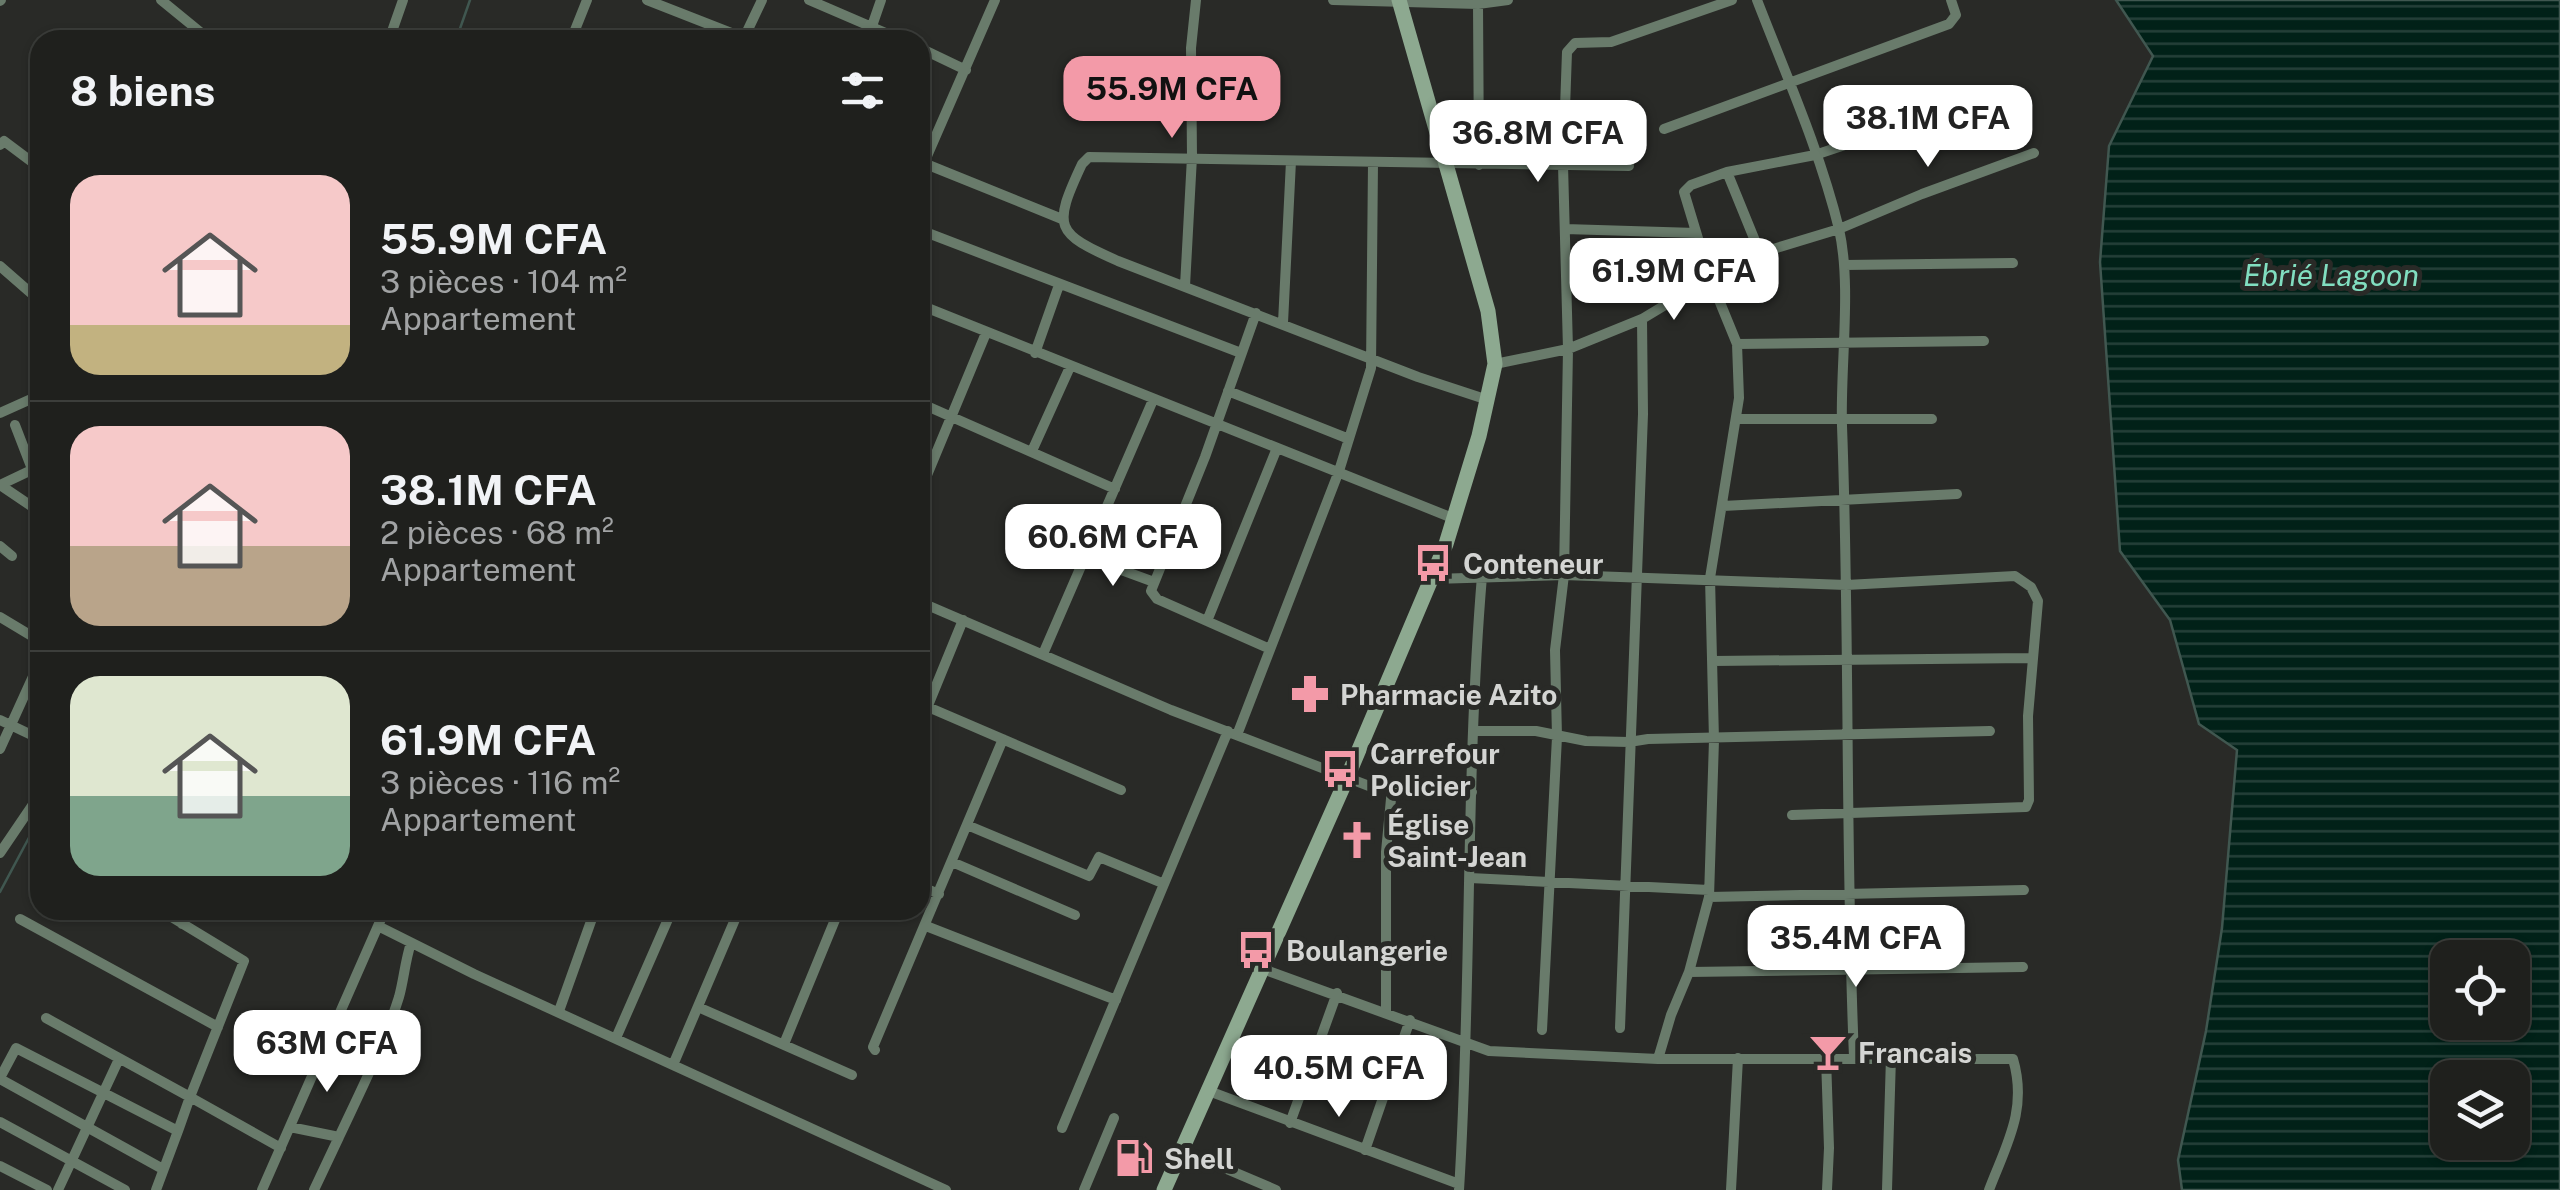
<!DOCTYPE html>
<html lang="fr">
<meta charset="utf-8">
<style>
:root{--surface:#1f201d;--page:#2c2d2a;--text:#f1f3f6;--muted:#a1a3a4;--line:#3c3e3b;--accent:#f39aa8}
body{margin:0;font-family:"Public Sans",sans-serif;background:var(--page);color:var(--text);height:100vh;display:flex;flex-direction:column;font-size:38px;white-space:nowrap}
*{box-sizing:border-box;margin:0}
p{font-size:32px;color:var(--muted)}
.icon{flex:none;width:55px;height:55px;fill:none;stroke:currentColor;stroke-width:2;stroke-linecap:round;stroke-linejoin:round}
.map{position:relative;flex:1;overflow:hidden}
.sheet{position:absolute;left:30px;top:30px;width:900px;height:890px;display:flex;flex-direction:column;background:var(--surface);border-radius:30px;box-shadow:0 2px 8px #0004,0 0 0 2px var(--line)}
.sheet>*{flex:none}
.controls{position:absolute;left:2430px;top:940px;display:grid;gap:20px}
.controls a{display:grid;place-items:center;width:100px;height:100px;border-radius:20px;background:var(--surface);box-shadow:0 2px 8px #0004,0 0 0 2px var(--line);font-size:50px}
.price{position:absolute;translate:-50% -85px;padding:0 22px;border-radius:20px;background:#fff;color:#222;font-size:32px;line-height:65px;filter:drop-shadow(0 2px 5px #0008)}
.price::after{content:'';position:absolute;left:50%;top:60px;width:30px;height:22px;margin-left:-15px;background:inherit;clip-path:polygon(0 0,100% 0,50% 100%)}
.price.active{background:var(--accent);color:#111}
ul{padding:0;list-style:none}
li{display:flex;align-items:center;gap:30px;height:250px;padding:0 40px}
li+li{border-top:2px solid var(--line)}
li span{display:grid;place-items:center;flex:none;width:280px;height:200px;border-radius:30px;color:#555}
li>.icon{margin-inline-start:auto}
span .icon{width:120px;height:120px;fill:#fffc;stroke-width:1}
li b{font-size:42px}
h2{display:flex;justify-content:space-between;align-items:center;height:120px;padding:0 40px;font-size:42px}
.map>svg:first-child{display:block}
</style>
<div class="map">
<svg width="2560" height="1190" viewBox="0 0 2560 1190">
<defs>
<pattern id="water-rules" width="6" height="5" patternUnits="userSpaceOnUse" patternTransform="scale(2.5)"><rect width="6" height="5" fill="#012118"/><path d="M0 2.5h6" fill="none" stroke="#254039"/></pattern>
</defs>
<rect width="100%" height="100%" fill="#292a27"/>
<!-- water -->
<path fill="url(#water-rules)" stroke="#405750" stroke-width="2.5" fill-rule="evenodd" d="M2116,0H2560V1190H2182L2178,1160L2206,1031L2222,928L2237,750L2199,724L2170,620L2120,551L2100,262L2109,146L2153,56ZM2448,958H2512V1022H2448ZM2448,1078H2512V1142H2448Z"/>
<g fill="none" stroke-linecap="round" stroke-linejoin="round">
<!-- stream -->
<path stroke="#405750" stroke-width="2.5" d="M456,40L470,0
M0,892L40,817"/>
<!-- street -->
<path stroke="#697b6b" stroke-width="10" d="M161,0L210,40
M647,0L744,38
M809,0L902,40
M1333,0L1478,4L1508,0
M1757,0C1786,75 1820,151 1839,229C1852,286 1840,366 1842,426C1850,637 1845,847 1854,1057
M0,1L1,0
M1478,4L1479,165
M872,26L881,0
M389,40L403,0
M571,40L587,0
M743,40L762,0
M920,48L966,70
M1664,129L1949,24L1956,15L1951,0
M0,145L4,141L40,168
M921,162L1062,219
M924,163L995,0
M1727,172L1760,253
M1565,229L1696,233
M920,230L1241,353
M1844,265L2013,263
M0,266L40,301
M1185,286L1192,157L1191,48L1196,0
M920,305L1455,519
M1256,313L1205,457L1151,591L1157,599L1270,649
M1283,323L1291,161
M1737,344L1984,341
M1035,353L1059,285
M1495,364L1568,349L1642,319L1710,278L1760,253L1839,229L1922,194L2034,153
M1228,391L1349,439
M1488,400L1418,377L1118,261C1055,233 1052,228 1082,164L1089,157L1629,166
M920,403L1115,489
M0,413L40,395
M1737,419H1932
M15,425L32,469
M1032,451L1070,367
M0,485L40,512
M0,485L40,466
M920,492L986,333
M1723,506L1957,494
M0,546L12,556
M1086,557L1154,582
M1433,579L1564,575L1846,585L2015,576L2031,587L2038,601L2028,716L2029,800L2026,807L1792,815
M920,602L1171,710L1369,786L1472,792
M0,617L40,641
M1207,621L1277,448
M1043,654L1153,400
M1713,661L2031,658
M928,707L1121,790
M0,720L40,739
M920,725L963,620
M1475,731H1536L1586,741L1629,742L1648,739L1990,731
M1237,735L1339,471L1371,368L1373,163
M0,749L40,661
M967,825L1089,876L1099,857L1162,883
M0,853L40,794
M952,862L1075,915
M1470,878L1709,890
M920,886L939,894
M1709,897L2024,890
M160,910L244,961L190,1097L281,1148
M243,910L253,915
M20,919L218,1027
M182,924L190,910
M378,926L474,974L946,1190
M926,926L1116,1000
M1260,968L1489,1051L1658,1059L1671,1015L1689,972L1709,897L1714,740L1710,578L1739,398L1737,344L1710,278L1684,192L1691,185L1727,172L1815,155L1943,112
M1689,972L2023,967
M698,1007L852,1075
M559,1011L595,910
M1386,1011V852L1392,788
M1620,1028L1643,414L1642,319
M1542,1030L1557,737L1555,650L1564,575L1568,349L1563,165L1567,52L1575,43L1611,42L1732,0
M616,1038L672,910
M784,1044L839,910
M875,1050L873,1047L1003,739
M1826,1058L1829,1148L1827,1190
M1658,1059H2013C2028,1110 2006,1145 1989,1190
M673,1065L739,910
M0,1078L16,1048L178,1131L190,1097L46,1018
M0,1079L161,1168
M1206,1090L1459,1184
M0,1122L125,1190
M1290,1123L1337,993
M290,1127L339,1137C360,1092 384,1045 399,997C404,979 405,961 411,943
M1062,1128L1228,731
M1182,1150L1276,1190
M1365,1150L1410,1020
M0,1166L47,1190
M58,1190L119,1059
M156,1190L178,1131
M262,1190L385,910
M314,1190L339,1137
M1084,1190L1114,1118
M1459,1190C1472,986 1465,780 1482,576
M1731,1190L1738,1058
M1887,1190L1891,1057"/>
<!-- secondary -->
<path stroke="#8da990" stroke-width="15" d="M1164,1190L1347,778L1446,544L1479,436L1495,364L1488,311L1399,0"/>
</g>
<!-- icons -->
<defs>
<g id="bus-bare" transform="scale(3)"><path d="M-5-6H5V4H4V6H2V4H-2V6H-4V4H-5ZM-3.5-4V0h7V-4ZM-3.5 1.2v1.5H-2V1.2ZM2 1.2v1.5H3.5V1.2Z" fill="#f39aa8" stroke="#292a27" stroke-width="2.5" paint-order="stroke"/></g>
<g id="pharmacy-bare" transform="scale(3)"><path d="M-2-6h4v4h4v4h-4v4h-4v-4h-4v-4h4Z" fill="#f39aa8" stroke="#292a27" stroke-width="2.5" paint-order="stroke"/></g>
<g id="church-bare" transform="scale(3)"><path d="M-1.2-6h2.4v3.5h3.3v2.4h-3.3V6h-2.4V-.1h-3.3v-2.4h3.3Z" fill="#f39aa8" stroke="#292a27" stroke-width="2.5" paint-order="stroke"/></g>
<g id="bar-bare" transform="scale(3)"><path d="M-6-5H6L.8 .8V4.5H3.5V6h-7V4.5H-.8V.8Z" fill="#f39aa8" stroke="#292a27" stroke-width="2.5" paint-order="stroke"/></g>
<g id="fuel-bare" transform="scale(3)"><path d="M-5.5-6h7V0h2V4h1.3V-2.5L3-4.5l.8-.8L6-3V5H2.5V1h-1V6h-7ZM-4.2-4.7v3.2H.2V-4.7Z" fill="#f39aa8" stroke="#292a27" stroke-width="2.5" paint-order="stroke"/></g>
</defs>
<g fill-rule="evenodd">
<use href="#bus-bare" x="1433" y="563"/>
<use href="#pharmacy-bare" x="1310" y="694"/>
<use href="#bus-bare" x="1340" y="769"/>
<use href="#church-bare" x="1357" y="840"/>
<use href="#bus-bare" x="1256" y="950"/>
<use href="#bar-bare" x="1828" y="1052"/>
<use href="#fuel-bare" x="1134" y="1158"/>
</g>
<g text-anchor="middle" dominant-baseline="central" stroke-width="10" stroke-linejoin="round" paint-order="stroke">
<!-- poi labels -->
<g font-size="28" font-weight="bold" fill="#d4d5d3" stroke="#292a27" text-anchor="start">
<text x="1463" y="563">Conteneur</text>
<text x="1340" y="694">Pharmacie Azito</text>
<text x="1370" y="753">Carrefour<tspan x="1370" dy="32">Policier</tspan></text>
<text x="1387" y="824">Église<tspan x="1387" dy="32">Saint-Jean</tspan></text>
<text x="1286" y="950">Boulangerie</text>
<text x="1858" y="1052">Francais</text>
<text x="1164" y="1158">Shell</text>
</g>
<!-- water labels -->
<g font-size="30" font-style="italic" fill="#81dec0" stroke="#292a27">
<text x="2331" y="275">Ébrié Lagoon</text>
</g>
</g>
</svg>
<div class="controls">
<a><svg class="icon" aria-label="locate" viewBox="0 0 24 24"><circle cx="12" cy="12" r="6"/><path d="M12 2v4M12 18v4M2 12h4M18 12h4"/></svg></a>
<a><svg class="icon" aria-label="layers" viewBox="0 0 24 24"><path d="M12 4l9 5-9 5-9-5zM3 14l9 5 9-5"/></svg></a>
</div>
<b class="price active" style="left:1172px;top:141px">55.9M CFA</b>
<b class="price" style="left:1928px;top:170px">38.1M CFA</b>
<b class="price" style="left:1538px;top:185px">36.8M CFA</b>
<b class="price" style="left:1674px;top:323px">61.9M CFA</b>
<b class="price" style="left:1113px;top:589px">60.6M CFA</b>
<b class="price" style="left:1856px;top:990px">35.4M CFA</b>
<b class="price" style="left:327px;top:1095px">63M CFA</b>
<b class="price" style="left:1339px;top:1120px">40.5M CFA</b>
<section class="sheet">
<h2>8 biens<svg class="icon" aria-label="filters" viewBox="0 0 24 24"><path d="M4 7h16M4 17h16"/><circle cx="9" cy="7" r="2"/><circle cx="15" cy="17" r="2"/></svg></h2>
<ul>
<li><span style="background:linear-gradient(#f6c9c9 75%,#c2b280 0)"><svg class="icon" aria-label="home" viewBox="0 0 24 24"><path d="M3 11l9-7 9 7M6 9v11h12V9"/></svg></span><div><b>55.9M CFA</b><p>3 pièces · 104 m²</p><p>Appartement</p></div></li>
<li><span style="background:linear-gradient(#f6c9c9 60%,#b9a48a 0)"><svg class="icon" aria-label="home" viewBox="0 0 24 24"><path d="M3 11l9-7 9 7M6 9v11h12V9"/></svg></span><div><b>38.1M CFA</b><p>2 pièces · 68 m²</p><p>Appartement</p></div></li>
<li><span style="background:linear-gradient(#dfe7d0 60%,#7fa58c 0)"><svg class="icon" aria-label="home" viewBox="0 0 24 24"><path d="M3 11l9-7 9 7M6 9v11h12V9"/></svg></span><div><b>61.9M CFA</b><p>3 pièces · 116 m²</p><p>Appartement</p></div></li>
</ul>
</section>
</div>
